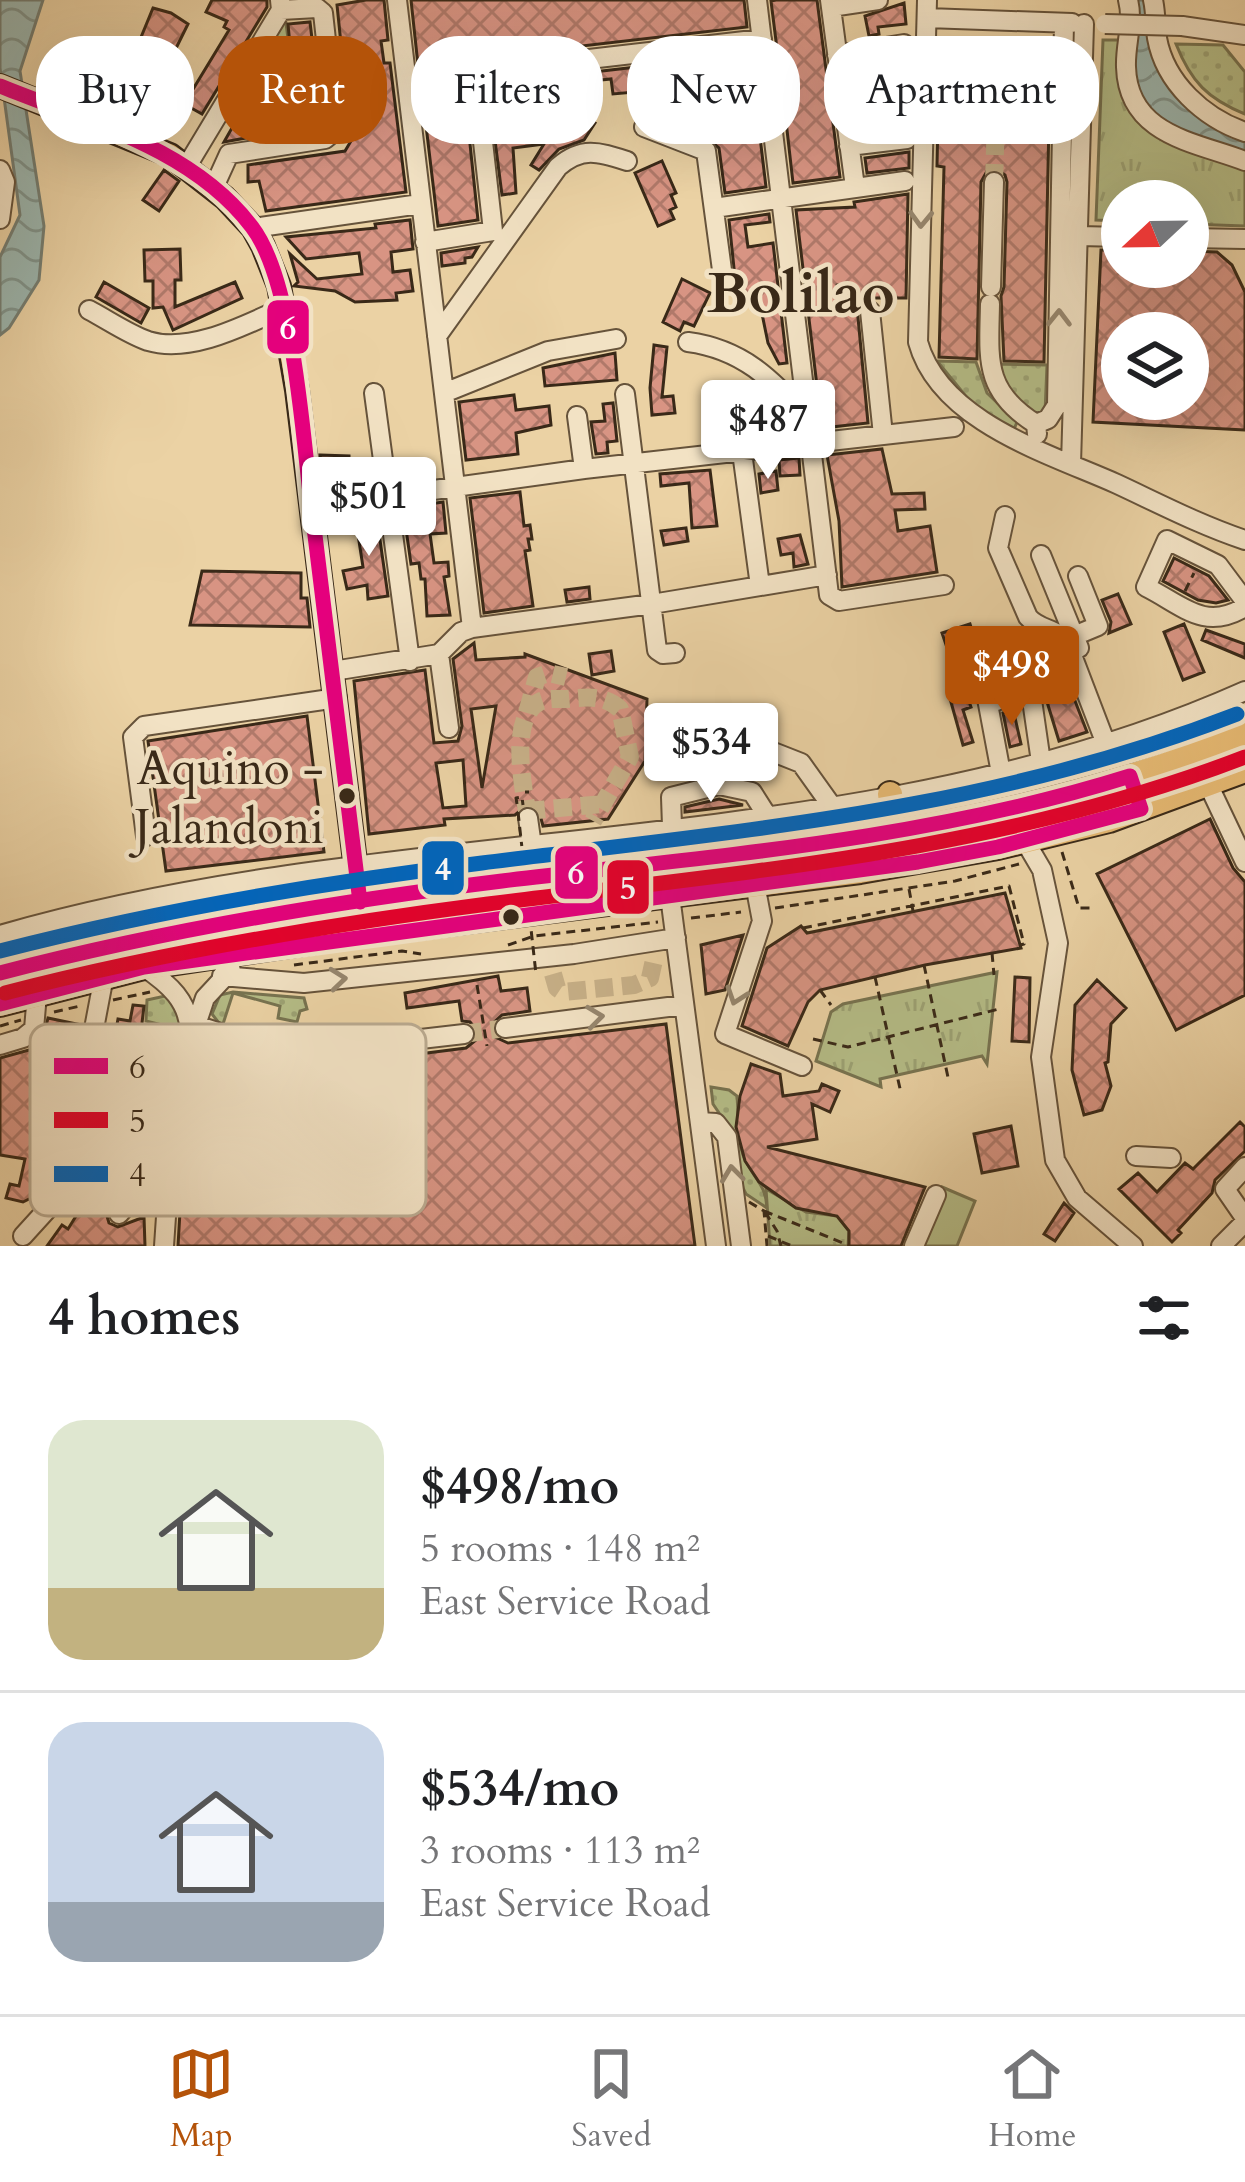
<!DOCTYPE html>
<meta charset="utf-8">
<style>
:root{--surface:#fff;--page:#f2f2f2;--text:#202124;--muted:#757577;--line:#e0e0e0;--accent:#b45309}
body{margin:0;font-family:Cardo,serif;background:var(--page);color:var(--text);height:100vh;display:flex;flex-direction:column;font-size:45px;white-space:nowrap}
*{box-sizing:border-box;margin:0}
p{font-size:39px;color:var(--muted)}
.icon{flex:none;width:66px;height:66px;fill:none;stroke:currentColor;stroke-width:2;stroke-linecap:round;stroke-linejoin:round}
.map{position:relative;height:1246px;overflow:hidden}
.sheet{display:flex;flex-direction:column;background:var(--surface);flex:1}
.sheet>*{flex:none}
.banner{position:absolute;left:36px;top:36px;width:1173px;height:108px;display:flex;gap:24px}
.needle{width:78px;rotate:248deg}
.fabs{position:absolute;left:1101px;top:180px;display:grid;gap:24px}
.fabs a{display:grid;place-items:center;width:108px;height:108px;border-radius:50%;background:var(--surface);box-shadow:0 12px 48px #0002;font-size:60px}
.price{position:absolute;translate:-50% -102px;padding:0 27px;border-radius:12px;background:#fff;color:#222;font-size:39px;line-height:78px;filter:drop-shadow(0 3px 6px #0008)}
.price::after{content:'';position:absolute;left:50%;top:72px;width:36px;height:27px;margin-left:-18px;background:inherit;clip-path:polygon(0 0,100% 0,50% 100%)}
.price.active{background:var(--accent);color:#fff}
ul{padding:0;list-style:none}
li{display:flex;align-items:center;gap:36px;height:300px;padding:0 48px}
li+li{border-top:3px solid var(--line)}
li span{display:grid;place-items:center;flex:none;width:336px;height:240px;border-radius:36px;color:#555}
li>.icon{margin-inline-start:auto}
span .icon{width:144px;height:144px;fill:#fffc;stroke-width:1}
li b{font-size:51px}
h2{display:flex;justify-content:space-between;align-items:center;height:144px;padding:0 48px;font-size:51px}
.pill{padding:0 42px;border-radius:48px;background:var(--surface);box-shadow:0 12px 48px #0002;font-size:42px;line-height:108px}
.pill.active{background:var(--accent);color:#fff}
.tab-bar{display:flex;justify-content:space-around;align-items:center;height:168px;border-top:3px solid var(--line);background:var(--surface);font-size:33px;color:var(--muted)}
.tab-bar a{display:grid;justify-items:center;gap:6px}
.tab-bar .active{color:var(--accent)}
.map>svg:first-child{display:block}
</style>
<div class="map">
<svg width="1245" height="1246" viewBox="0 0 1245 1246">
<defs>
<pattern id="grass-dots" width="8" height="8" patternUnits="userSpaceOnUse" patternTransform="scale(3)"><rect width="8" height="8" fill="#b5bd87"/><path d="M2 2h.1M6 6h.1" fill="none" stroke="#9ca274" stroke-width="1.8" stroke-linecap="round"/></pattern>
<pattern id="park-tufts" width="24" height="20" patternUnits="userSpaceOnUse" patternTransform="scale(3)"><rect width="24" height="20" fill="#b5bd87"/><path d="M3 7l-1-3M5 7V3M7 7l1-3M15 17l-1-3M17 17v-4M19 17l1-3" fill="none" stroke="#9ca274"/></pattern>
<pattern id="water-waves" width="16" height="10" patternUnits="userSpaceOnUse" patternTransform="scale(3)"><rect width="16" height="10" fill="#9bb6af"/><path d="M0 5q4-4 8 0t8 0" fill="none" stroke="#7f948d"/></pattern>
<pattern id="building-cross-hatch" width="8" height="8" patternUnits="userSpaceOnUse" patternTransform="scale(3)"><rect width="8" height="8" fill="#d89483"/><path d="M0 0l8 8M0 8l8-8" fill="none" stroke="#b0796a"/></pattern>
</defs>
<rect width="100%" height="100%" fill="#ebd2a4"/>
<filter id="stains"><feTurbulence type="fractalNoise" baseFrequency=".00167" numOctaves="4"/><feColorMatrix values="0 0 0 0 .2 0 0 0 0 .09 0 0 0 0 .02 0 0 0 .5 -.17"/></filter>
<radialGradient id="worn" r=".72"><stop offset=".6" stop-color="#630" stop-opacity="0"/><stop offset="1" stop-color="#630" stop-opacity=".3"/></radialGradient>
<!-- grass -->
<path fill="url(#grass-dots)" stroke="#777350" stroke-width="3" d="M286,23L295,93L242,100L275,24Z
M1176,44L1223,45L1245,72V114C1208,99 1191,82 1176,44Z
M937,361L976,362L987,393L1017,422L1012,434L969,400Z
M995,364L1047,365L1045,413L1036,414L1008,391Z
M233,992L304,998L307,1009L300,1011L297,1022L278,1018L280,1006L233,993L222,1027L212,1014L220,995Z
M165,996L173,998L185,1024V1050L171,1049L166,1026L146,1021L147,1000Z
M711,1087L729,1090L737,1096C739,1117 736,1135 743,1155C752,1178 766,1183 767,1208L746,1194L743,1188L734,1135L713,1104Z"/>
<!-- park -->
<path fill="url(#park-tufts)" stroke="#777350" stroke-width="3" d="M1103,40H1124C1127,59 1129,100 1137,115C1155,147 1213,154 1245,168V226L1188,224V201H1122V221L1096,220Z
M997,972L987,1064L982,1056L880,1079L881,1087L816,1061L831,1012L843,1004Z
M766,1189L806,1212L837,1216L849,1231L848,1246H770Z"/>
<!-- pitch -->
<path fill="#b5bd87" stroke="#777350" stroke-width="3" d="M942,1187L975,1201L957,1246H918Z"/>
<!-- water -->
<path fill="url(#water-waves)" stroke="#747e73" stroke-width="3" d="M0,0H43L20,71L44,226L39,280L9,328L0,335V257L20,215L0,68Z
M1128,0H1153L1175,80L1245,132V161L1172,139L1131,94Z"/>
<!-- building -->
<path fill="url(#building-cross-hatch)" stroke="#392918" stroke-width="3" fill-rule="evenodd" d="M212,0H267V7L202,114L184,104L229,30L224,27L227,21L206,12Z
M366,0H384L388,40L381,41L384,63H390L406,192L266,211L259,181L248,182V165L345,151L351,141L337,5Z
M411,0H744L747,27L418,65Z
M776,0H817L840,177L793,183L781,77H785L783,57H778L771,1Z
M904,3L906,24L878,27L879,34L869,36L865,16Z
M153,8L171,13L188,24L151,99L121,86Z
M310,22L322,124L224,142L237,119L296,110L288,24Z
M750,54L766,187L725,193L719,148L706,137L702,99L694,100L692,87L613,94L611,79L591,81L571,86V89L524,95L567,122L575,110L595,123L584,140L559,149L539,170L531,165L544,144L513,148L516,193L502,195L492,117L485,111L472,114L468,125L478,220L438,226L422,92L688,61L690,75L712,73L711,59Z
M910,101V126L861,131L858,110Z
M938,117L983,119L988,130L997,132L1007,127L1010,120L1049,121L1044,362L1004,361L1001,296L1004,287L1007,182L1005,175L996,169L987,171L981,182L977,359L939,357L944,167L937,166Z
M909,152V168L867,173L865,158Z
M662,161L676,193L671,195L676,207L670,210L674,219L658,226L635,173Z
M164,170L179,181L159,211L143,200Z
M908,194L906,298H867L857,307L868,423L822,428L796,210L855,207L854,202Z
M769,214L770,222L745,225L748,247L773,243L787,363L779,364L768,343L760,304L738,307L729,220Z
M410,220L413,249L391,252L393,272L410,270L413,291L396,293L397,300L355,302L335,291L294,286L298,282L290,254L317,279L362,274L359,253L306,259L286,237L376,228L375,224Z
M478,247L472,257L465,258V263L442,266L441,253Z
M180,249L181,280H175V307L235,282L242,298L173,330L163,307L153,308V281H145L144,250Z
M1101,250H1122V267H1188V251L1217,252L1232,265L1245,292V430L1093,422ZM1122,333H1188V399H1122Z
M682,279L710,293L694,326L684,322L680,331L663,322Z
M104,282L149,308L141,323L96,297Z
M654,345L667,347L662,397L673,396L675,413L652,415L650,388Z
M615,353L617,380L545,386L543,368Z
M514,395L516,410L549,406L551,425L516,433L518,454L466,460L459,402Z
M613,403L617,441L607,442L608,453L596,454L591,422L605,421L603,404Z
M731,424V428L762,424L763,428L793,425L794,432L714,441L712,426Z
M882,449L892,494L924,493L925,509L895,510L898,531L930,526L937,572L842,587L839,521L827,455Z
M320,455L349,456V475L323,479Z
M799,458L800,475L780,476L779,460Z
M710,470L717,526L692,528L689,483L661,486L660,474Z
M776,471L778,490L761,493L759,474Z
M520,492L524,526L530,525L532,539H528L530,550L525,551L533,606L484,613L470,498Z
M443,502L446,533L430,534L434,563L448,562L449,576L444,577L450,615L427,616L425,579H421L419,563L411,564L403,508Z
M376,512L388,596L368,599L367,585L347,589L343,571L363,567L355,515Z
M686,528L688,541L664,545L661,531Z
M800,535L808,564L794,567L793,553L781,555L778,539Z
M1174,558L1209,576L1228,600L1216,603L1198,600L1163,581Z
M202,571L301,573V598H307L310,627L190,625Z
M589,587L590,599L567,602L565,590Z
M1118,594L1131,624L1109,633L1111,622L1102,600Z
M970,624L980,656L953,665L942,633Z
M1184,624L1204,672L1183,680L1164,632Z
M1206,630L1245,644V658L1202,640Z
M1038,640L1055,649L1087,732L1059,741L1029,643Z
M474,643L476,660L525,657V654L647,699L645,761L608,819L543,826L539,811L527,805L515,815L444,819L445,825L369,834L354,681L425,670L434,743L458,741L462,726L453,659ZM496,706L482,788L471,709ZM463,760L466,806L443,808L436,763Z
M611,651L614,671L592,675L589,654Z
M965,690L971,707L963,710L973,742L963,745L949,695Z
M1013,709L1021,744L1010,747L1003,713Z
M307,716L324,852L166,871L148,741Z
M719,799L743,805L685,812V807Z
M1210,819L1233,868L1245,882V995L1176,1030L1097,874Z
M1005,893L1021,948L925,965L820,990L808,1002L788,1046L742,1026L767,948L801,926L807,933Z
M743,935L725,990L706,994L701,945Z
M498,976L501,991L527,988L530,1011L502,1015L492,1024L495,1037L508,1043L666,1024L695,1246H178L183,1160L206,1043L285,1071L466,1048L476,1040L477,1031L470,1022L462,1021L459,1001L407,1008L405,993Z
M1015,977L1030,978L1029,1042L1012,1041Z
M1097,980L1126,1008L1111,1024L1108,1062L1105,1063L1111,1086L1102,1110L1084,1115L1072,1070L1075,1005Z
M133,1005L144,1006L142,1023L106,1213L109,1223L118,1227L144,1217L145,1246H47L62,1225L68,1229L86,1200L93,1144L88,1143L93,1109L101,1110L118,1019L130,1021Z
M48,1018L81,1025L49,1174L44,1173L39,1194L23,1202L6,1198L10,1184L19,1186L25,1159L0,1155V1058L29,1050L40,1051Z
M751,1064L780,1074L783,1096L819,1091L822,1084L839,1091L830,1112L812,1104L817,1139L767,1147L925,1187L901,1246H849V1231L837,1216L796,1208L759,1182L745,1161L736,1127L740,1096Z
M1240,1122L1245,1127V1151L1215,1180L1212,1193L1178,1230L1181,1233L1172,1242L1119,1189L1138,1173L1157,1192L1185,1163L1193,1169Z
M1011,1126L1018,1166L982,1173L974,1134Z
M1064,1203L1074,1213L1055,1241L1044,1234Z"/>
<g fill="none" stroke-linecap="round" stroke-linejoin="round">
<!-- minor-tunnel -->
<path stroke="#c7b088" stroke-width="18" stroke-dasharray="18 9" stroke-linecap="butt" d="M994,182L996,119
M527,713L537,677L549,673L566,677
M527,811L603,804
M528,818C524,789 508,719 539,702C547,698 558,699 567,699C588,697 604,695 620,709L630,757L593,821
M553,974L557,988L563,992L634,985L650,978L654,960
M464,1034L505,1028"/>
<!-- minor casing -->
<g stroke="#66533b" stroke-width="22">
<path id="minor" d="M397,0L472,628
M757,0L829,595L839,601L944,585
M830,0L855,187
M927,0L918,342C940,422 1050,454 1117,484C1160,504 1200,525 1245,540
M1128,0C1134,23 1125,44 1126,67C1128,136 1196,142 1245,161
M1153,0C1156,13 1155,25 1157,38C1165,83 1204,118 1245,132
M831,7L878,0
M927,18L1072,23
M1182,26L1245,35
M837,55L904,44
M408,80L762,39
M936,90L1063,86
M944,90L950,62L957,56H1064
M843,99L910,87
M996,119L997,91
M644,127L706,151L724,285
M849,146L907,139
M187,166L281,10L280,0
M0,170L5,182L0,219
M214,187L229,154L325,139L336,130L323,13L317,8L281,10
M714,208L905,181
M253,228L420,204
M1080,236L1122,237
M1188,238L1245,239
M425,242L493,231L481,124
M991,287L994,182
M990,304C989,359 983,391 1036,424L1037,434
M89,310C108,320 128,334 148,341C191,354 245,325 283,308
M870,311L883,435
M437,336L558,167C582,146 599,152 627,161
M688,342C742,349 772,379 807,418
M374,393L410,661
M444,393L548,351L616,339
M625,394L657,650L663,654L675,653
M577,416L584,469
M1036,424L1048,419L1057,405L1064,23
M742,452L760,586
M1071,464L1084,24
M311,507L584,469L954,427
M1005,516L998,548L1028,617C1039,630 1056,628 1067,642L1106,744
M1041,555L1079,648
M1245,601L1218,565L1167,540L1146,587C1182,605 1204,631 1243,608L1245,602
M1074,636L1098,626L1078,576
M439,654L449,728
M333,671L439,654L461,632L472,628L652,604L827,575
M983,679L988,704
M707,744L773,752L801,763L831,805
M1001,773L988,704L1021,692L1032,700L1041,762
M1208,784L1245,862
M528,818L532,846
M672,826L671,797L719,785L752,792L766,814
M146,836L133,737L144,726L337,698
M1025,841L1042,870L1058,943L1041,1057L1055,1160L1077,1198L1133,1246
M755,884L762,921L725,1034L802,1066
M670,896L716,1246
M0,935C407,817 853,866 1245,691
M144,967C169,984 189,1001 190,1033
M222,976L304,983L574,954L676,938
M196,1025L257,1045L317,1051L464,1034
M505,1028L684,1005
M0,1045L23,1038L34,1029L37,994
M155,1050L190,1055
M700,1122L716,1123L727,1137L741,1246
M1136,1156L1171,1158
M136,1164L158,1167
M1245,1167L1225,1189L1245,1218
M119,1214L125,1207L154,1194L157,1173
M23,1236L53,1203L66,1176L104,976
M164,1246L170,1158L196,1025L205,998L231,970
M914,1246L936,1195
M1221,1246L1245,1222"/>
</g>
<!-- major casing -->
<g stroke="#392918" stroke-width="26">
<path id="major" d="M0,86L170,155L225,198L253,228L263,246L279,286L297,390L360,902"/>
</g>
<!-- highway casing -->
<g stroke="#392918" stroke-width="28">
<path id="highway" d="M890,794L896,830
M0,973C209,914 429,890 644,864C849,840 1053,816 1245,734
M0,1004L144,967L363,934L860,871L998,847L1109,820L1245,770"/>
</g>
<!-- path -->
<path stroke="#392918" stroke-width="3" stroke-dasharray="9 6" stroke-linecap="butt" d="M806,289L846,284
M1185,591L1194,573
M1157,746L1182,737
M1082,769L1102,764
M525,792H529
M517,804L516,798L522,797L523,805
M1062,852L1079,908H1091
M909,889L913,911
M775,908L955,881L1019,864
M691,918L741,912
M803,928L1009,886L1024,944L1020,945
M508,945L534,936L658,922
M992,953L994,975
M294,965L402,951L421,954
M924,965L949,1082
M875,977L901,1093
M477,985L487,1046
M820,990L831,1005
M113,1000L150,992
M54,1012L80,1006
M0,1026L21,1020
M813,1039L848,1047L999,1009
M749,1202L764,1211L767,1246
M764,1211L848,1245
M765,1212L777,1231L781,1246
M768,1236L792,1246"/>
<!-- minor -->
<use href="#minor" stroke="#f2e2c4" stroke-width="18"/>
<!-- major -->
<use href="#major" stroke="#e6b972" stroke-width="21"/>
<!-- highway -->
<use href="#highway" stroke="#e6b972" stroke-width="24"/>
<!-- minor-bridge casing -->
<g stroke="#66533b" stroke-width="22" stroke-linecap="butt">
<path id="minor-bridge" d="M1105,24L1182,26"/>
</g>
<!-- path-bridge -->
<path stroke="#392918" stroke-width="3" stroke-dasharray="9 6" stroke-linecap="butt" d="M518,812L536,974"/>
<!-- minor-bridge -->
<use href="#minor-bridge" stroke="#f2e2c4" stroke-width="18"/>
<!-- bus-1 casing -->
<g stroke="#f2e2c4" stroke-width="24">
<path id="bus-1" d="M0,86C88,122 192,148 252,227C294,282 303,440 312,511C328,642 344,772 360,902
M0,973C165,930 332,902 502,881C713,856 926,840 1130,776L1141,809L998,847L918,862L144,967L0,1004"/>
</g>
<!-- bus-2 casing -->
<g stroke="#f2e2c4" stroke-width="24">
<path id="bus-2" d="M5,993C164,952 325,925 488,904C745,872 1002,851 1245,757"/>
</g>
<!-- bus-3 casing -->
<g stroke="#f2e2c4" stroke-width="24">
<path id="bus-3" d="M0,951C159,910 319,883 482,863C744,830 988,811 1237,714"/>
</g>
<!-- bus-1 -->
<use href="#bus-1" stroke="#e5007d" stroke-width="15"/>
<!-- bus-2 -->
<use href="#bus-2" stroke="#e4002b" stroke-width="15"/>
<!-- bus-3 -->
<use href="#bus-3" stroke="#0065bd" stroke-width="15"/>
</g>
<!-- one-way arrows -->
<defs><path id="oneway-chevron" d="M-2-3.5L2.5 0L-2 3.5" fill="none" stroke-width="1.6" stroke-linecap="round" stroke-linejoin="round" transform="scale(3)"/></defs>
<g stroke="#96866e">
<use href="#oneway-chevron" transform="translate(921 219) rotate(92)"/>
<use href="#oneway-chevron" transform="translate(1059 318) rotate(-89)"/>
<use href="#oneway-chevron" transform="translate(338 979) rotate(-6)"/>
<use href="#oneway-chevron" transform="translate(736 996) rotate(109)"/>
<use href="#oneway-chevron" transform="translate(595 1017) rotate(-7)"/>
<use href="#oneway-chevron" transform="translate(732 1174) rotate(-97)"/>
</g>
<!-- markers -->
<g fill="#392918" stroke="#f2e2c4" stroke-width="4.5">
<circle cx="347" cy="796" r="10"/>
<circle cx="511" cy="917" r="10"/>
</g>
<g text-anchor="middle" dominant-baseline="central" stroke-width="9" stroke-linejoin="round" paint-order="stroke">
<!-- bus labels -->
<g font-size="48" fill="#392918" stroke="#f2e2c4" text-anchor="end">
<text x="324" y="768">Aquino -<tspan x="324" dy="59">Jalandoni</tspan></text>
</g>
<!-- quarter labels -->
<g font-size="57" font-weight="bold" fill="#392918" stroke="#f2e2c4">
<text x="801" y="294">Bolilao</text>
</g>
</g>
<!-- legend -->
<rect x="30" y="1024" width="396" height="192" rx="18" fill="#f2e2c4" stroke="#baaa90" stroke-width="3"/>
<rect x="54" y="1058" width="54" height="16" fill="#e5007d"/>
<rect x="54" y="1112" width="54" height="16" fill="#e4002b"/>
<rect x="54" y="1166" width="54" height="16" fill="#0065bd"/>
<g font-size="33" fill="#392918">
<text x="129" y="1078">6</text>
<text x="129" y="1132">5</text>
<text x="129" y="1186">4</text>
</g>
<g stroke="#f2e2c4" stroke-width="4.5">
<rect x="265" y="298" width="46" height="58" rx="12" fill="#e5007d"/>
<rect x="420" y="839" width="46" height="58" rx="12" fill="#0065bd"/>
<rect x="553" y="844" width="47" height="57" rx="12" fill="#e5007d"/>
<rect x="605" y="858" width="46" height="58" rx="12" fill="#e4002b"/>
</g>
<g font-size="33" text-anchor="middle" font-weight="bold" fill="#fff">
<text x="288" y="339">6</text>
<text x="443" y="880">4</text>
<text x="576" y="884">6</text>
<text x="628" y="899">5</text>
</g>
<rect width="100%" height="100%" filter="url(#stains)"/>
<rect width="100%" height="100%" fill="url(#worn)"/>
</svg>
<div class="fabs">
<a><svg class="needle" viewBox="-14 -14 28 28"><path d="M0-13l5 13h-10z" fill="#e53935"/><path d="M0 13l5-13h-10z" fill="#757577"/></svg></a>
<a><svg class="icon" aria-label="layers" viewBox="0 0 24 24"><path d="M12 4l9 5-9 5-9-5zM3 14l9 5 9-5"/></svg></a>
</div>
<b class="price" style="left:768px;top:482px">$487</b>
<b class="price" style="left:369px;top:559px">$501</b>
<b class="price active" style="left:1012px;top:728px">$498</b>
<b class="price" style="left:711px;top:805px">$534</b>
<div class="banner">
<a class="pill">Buy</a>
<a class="pill active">Rent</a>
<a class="pill">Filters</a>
<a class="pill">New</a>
<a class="pill">Apartment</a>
</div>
</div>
<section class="sheet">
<h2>4 homes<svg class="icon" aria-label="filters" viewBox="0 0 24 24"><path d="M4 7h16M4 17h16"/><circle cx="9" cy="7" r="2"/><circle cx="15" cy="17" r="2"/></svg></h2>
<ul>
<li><span style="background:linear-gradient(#dfe7d0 70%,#c2b280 0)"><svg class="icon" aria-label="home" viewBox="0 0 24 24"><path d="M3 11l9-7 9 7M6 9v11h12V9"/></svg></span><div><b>$498/mo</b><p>5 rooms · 148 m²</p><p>East Service Road</p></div></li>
<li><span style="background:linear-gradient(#c9d6e8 75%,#9aa5b1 0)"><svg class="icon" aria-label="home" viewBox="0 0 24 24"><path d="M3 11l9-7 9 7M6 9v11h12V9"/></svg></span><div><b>$534/mo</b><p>3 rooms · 113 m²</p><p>East Service Road</p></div></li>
</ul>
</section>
<nav class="tab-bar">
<a class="active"><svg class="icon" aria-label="map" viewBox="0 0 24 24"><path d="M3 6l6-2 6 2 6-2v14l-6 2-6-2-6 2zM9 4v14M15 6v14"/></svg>Map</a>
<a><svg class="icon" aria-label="saved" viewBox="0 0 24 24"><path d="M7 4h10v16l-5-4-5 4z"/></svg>Saved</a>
<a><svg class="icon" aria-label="home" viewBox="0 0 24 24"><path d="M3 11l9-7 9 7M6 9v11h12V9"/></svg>Home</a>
</nav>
